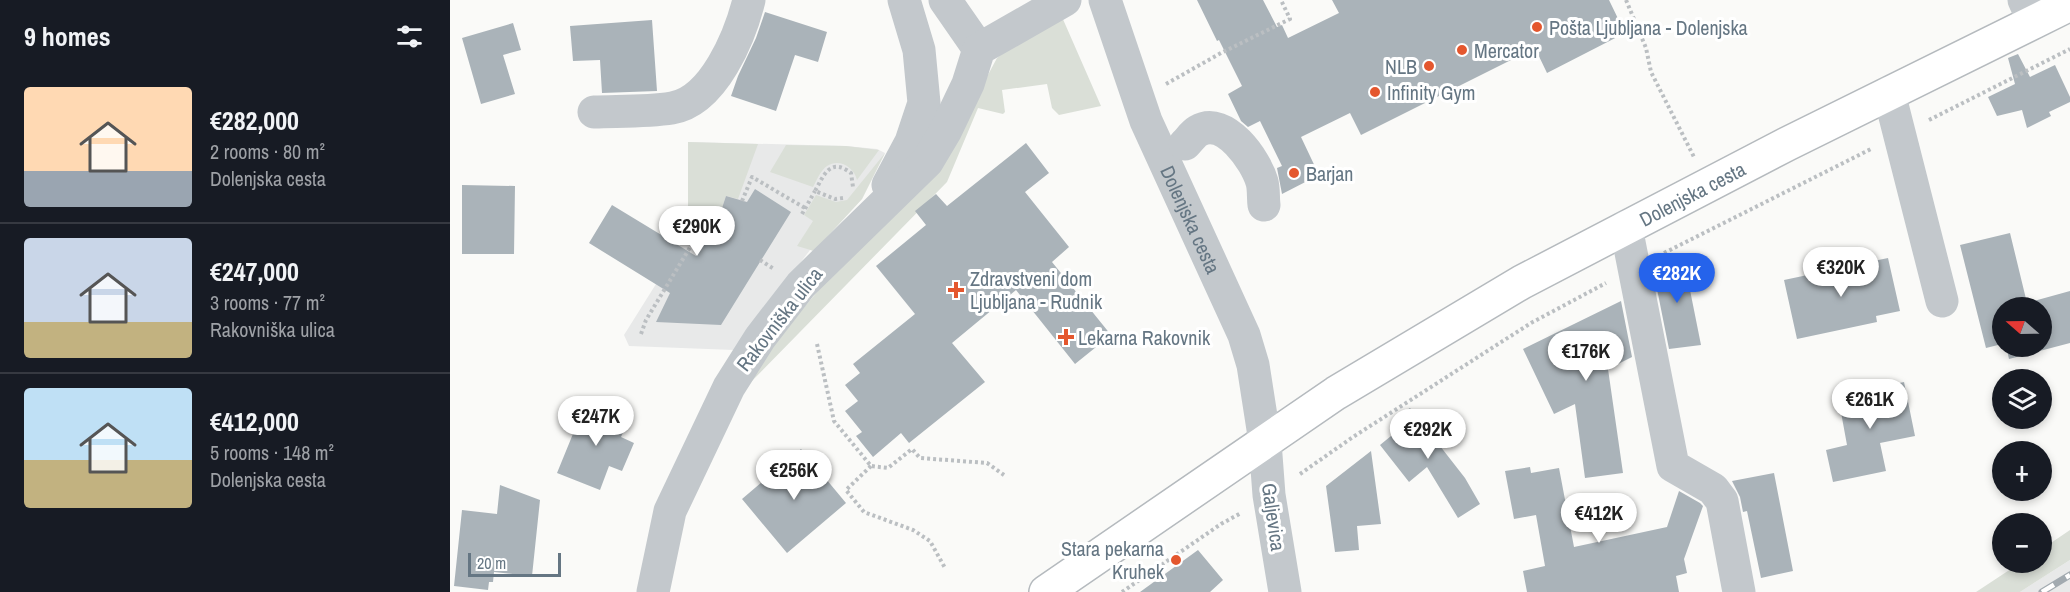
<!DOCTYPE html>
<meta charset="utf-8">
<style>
:root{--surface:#171b24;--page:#20242c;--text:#f1f3f6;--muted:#9ea1a6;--line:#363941;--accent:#2563eb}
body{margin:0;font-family:"Archivo Narrow",sans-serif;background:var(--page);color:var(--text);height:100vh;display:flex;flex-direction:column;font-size:22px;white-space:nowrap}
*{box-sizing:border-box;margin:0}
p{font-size:20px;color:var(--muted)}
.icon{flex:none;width:33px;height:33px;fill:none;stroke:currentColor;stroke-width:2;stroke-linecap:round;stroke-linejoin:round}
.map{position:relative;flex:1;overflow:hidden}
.sheet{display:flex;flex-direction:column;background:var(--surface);width:450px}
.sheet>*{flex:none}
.needle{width:39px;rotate:290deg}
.tools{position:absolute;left:1542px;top:297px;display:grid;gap:12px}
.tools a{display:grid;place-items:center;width:60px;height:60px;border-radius:50%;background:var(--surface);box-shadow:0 3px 9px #0003;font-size:30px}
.scale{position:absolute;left:18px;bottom:15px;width:93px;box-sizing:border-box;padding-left:6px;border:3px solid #657683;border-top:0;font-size:16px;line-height:21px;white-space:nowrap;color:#657683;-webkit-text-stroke:4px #fff;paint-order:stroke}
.price{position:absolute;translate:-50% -51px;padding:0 14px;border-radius:21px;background:#fff;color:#222;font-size:20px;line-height:39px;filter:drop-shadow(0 2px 3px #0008)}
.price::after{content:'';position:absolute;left:50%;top:36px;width:18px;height:14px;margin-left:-9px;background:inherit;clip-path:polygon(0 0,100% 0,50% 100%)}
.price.on{background:var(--accent);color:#fff}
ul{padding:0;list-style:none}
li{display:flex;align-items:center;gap:18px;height:150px;padding:0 24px}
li+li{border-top:2px solid var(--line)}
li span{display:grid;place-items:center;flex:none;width:168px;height:120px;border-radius:6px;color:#555}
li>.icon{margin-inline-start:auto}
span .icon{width:72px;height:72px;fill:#fffc;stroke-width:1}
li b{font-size:26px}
h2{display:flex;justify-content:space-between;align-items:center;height:72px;padding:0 24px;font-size:26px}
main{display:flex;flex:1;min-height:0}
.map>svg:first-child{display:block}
</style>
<main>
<section class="sheet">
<h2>9 homes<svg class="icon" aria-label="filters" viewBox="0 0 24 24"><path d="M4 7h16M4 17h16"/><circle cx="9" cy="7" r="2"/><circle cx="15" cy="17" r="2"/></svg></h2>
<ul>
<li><span style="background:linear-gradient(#ffd9b3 70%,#9aa5b1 0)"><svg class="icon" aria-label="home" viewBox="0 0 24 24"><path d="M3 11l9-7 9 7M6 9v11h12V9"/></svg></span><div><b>€282,000</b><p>2 rooms · 80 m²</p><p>Dolenjska cesta</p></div></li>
<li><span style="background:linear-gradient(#c9d6e8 70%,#c2b280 0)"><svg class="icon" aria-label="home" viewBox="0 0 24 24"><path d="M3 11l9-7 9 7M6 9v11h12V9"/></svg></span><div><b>€247,000</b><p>3 rooms · 77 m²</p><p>Rakovniška ulica</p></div></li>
<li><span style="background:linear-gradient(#bfe0f5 60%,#c2b280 0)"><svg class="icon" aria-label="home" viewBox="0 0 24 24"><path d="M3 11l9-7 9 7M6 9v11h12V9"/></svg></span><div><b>€412,000</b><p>5 rooms · 148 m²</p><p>Dolenjska cesta</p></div></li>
</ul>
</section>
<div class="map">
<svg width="1620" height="592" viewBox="0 0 1620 592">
<rect width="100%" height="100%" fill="#fafaf8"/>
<!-- built -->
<path fill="#e8e9e9" d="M238,142L396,146L427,149L435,153L412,199L364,251L360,250L284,350L179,346L174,335L238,233Z
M1620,560V592H1570Z"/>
<!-- green -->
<path fill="#dadfd7" d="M612,17L651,106L609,115L602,108L597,84L552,90L555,112L553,114L528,108L497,182L296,387L303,368L517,114L547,58L558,49Z
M238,142L308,144L288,199L276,196L268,220L238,212Z
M336,145L396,146L429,150L407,180C404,167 389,158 377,166C370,171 367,180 363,187L320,172Z
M435,153L412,199L364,251L347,246L363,221L354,215L366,195L386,202L397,200Z
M1620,530V560L1570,592H1526L1570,563L1592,562V549Z"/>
<!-- building -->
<path fill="#aab3b9" d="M747,0H813L827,27L832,25L838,38L889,13L882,0H1159L1175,33L1097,73L1085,48L911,135L900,113L851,137L869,175L832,194L827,168L832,166L810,121L798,127L791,121L778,94L792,86L769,40L767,41Z
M315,12L377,32L368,62L345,55L326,111L281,96L288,76L306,38Z
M202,20L207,91L152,93L150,60L123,61L120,26Z
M63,23L71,50L53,55L65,94L31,104L12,38Z
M1568,54L1580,77L1605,65L1620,97V102L1599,112L1601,116L1577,128L1572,110L1547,116L1538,97L1565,84L1558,58Z
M576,143L599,173L575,192L619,247L602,262L661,335L625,364L566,290L502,343L535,382L459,443L451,433L423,457L406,436L412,432L395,411L408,401L395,385L410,373L403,364L465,314L426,266L476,225L465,211L486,194L497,206Z
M12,185L65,186L64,254H12Z
M305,189L341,212L271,325L206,322L220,293L139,243L162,205L246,256L268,220L276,196L297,202Z
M1560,233L1577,303L1620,291V343L1559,359L1556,346H1592V308H1552V344L1536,348L1510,245Z
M1233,255L1251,345L1219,349L1203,269Z
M1438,258L1450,311L1426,316L1427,322L1347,339L1334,280Z
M1171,301L1182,357L1158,369L1173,473L1135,478L1125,404L1104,414L1073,349Z
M1454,382L1465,436L1430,443L1436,471L1383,482L1376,450L1397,445L1388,396Z
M136,402L179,419L171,437L184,443L172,471L159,466L150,490L107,473Z
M960,408L966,415L971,412L988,434L983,437L1015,478L1030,504L1008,518L977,467L959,482L930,445L952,427L946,417Z
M351,449L396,503L337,553L292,499Z
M921,451L931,524L907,526L909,550L885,552L876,486Z
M1080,467L1081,473L1109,468L1124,547L1217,527L1229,491L1250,503L1253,506L1234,559L1237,573L1226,576L1229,592H1077L1073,571L1095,566L1086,515L1064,519L1055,471Z
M1324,473L1343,571L1311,578L1297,511L1293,512L1290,497L1282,481Z
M50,485L90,500L82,576L44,572L43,582H39L38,590L4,586L12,510L47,514Z
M748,550L773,580L760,592H690Z"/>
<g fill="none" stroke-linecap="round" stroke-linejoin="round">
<!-- major casing -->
<g stroke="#b5babe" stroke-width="36">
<g id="major">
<path id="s2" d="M596,592L886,393L1072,282L1337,144L1620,4"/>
</g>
</g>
<!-- path -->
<path stroke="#bbbfc2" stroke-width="4" stroke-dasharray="3 3" stroke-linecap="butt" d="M1176,0L1196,48L1201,72L1244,157
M716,84L771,53L840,19L831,0
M1479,120L1620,49
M393,198L385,199L365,191C374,175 380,157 401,173L403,187
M292,201L302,177L355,208
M352,214L365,191
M1214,253L1421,149
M310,260L324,269
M191,334L196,320L253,226
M367,344L384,421L421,466L438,468L462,449L470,458L537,463L554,475
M421,466L396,490L414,512L463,530L480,541L495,568
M850,474L903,437L1081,323L1156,283
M672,592L771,524L791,513"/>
<!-- minor -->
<g stroke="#c3c8cc" stroke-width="33">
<path d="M495,0L529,49"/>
<path id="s1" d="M655,0L696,121L794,335L803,365L815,442L819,495L835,592"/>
<path d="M1574,0L1584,22"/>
<path d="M1439,93L1492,301"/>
<path d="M144,112C169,111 197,112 222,108C264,101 290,36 299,0"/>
<path d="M735,144C739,140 743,134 748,131C775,115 806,161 812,182C814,189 813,198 814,205"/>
<path d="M438,185L461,142L474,103L469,50L454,0"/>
<path d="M1176,227L1223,466L1263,489L1272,501L1289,592"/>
<path d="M203,592L220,511L279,387L310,338L351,285L477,162L496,130L518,84L529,49L615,0"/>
</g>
<!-- major -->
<use href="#major" stroke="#fff" stroke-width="33"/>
<!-- rail casing -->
<g stroke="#a2aab0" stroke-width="7">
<path id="rail" d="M1592,592L1620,575"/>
</g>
<!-- rail -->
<use href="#rail" stroke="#fff" stroke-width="4.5" stroke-dasharray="14" stroke-linecap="butt"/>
</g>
<!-- markers -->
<g fill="#e4572e" stroke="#fff" stroke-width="2">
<circle cx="1087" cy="27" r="6"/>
<circle cx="1012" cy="50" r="6"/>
<circle cx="979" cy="66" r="6"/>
<circle cx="925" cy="92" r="6"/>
<circle cx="844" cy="173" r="6"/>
<path d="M503 281h6v6h6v6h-6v6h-6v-6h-6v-6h6z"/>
<path d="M613 328h6v6h6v6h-6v6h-6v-6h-6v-6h6z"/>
<circle cx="726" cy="560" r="6"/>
</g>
<g text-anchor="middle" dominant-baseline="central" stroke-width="6" stroke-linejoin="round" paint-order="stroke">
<!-- poi labels -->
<g font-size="20" fill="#657683" stroke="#fff" text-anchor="start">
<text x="1099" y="27">Pošta Ljubljana - Dolenjska</text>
<text x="1024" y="50">Mercator</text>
<text x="967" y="66" text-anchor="end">NLB</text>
<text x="937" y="92">Infinity Gym</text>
<text x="856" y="173">Barjan</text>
<text x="520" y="278">Zdravstveni dom<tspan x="520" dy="23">Ljubljana - Rudnik</tspan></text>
<text x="628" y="337">Lekarna Rakovnik</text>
<text x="714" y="548" text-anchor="end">Stara pekarna<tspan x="714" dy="23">Kruhek</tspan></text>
</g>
<!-- street labels -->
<g font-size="20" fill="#657683" stroke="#fff">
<text stroke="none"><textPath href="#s2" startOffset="760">Dolenjska cesta</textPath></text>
<text stroke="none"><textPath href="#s1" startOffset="236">Dolenjska cesta</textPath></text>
<text transform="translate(329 319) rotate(-52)">Rakovniška ulica</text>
<text transform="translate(824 517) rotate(82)">Galjevica</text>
</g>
</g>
</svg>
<div class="tools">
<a><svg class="needle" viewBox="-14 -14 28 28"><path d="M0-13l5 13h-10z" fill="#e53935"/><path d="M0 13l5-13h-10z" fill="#9ea1a6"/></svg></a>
<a><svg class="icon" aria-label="layers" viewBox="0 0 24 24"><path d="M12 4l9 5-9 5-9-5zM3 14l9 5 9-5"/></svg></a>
<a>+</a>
<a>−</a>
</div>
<div class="scale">20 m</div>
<b class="price" style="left:247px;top:257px">€290K</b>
<b class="price" style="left:1391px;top:298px">€320K</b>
<b class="price on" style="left:1227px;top:304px">€282K</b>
<b class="price" style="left:1136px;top:382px">€176K</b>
<b class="price" style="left:1420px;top:430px">€261K</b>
<b class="price" style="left:146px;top:447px">€247K</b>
<b class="price" style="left:978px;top:460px">€292K</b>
<b class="price" style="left:344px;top:501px">€256K</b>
<b class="price" style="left:1149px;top:544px">€412K</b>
</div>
</main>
